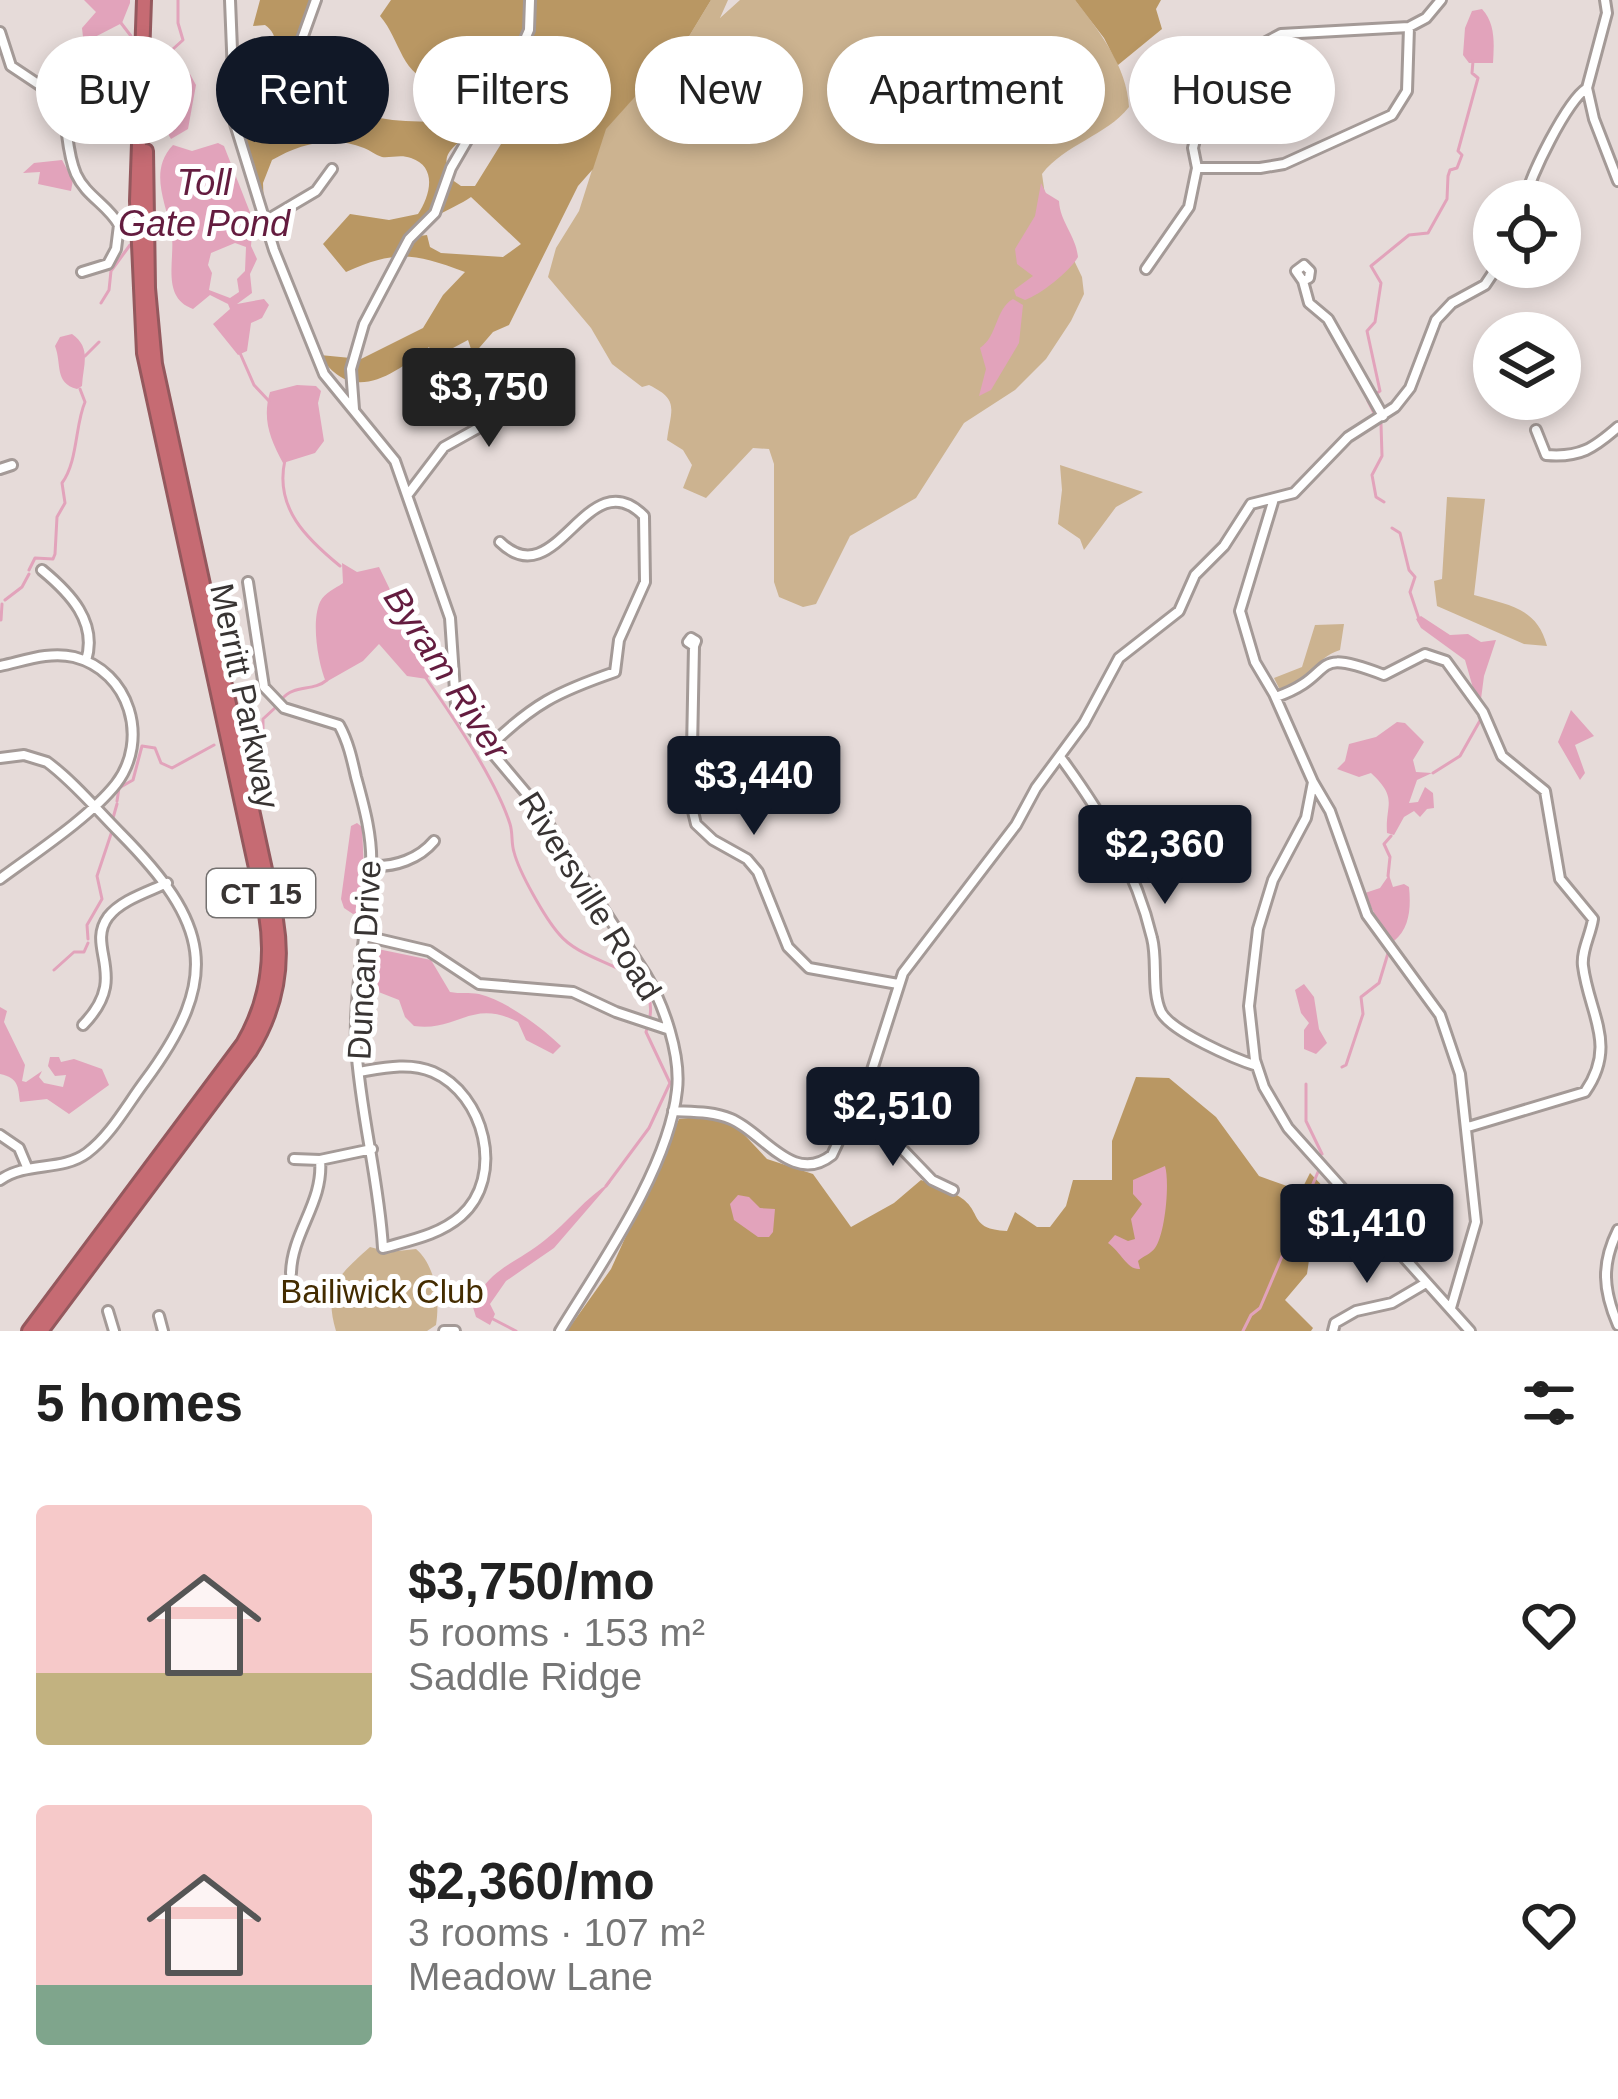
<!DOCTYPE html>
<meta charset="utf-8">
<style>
:root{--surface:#fff;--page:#f6f6f6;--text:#222;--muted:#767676;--accent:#111827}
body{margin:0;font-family:Arial,sans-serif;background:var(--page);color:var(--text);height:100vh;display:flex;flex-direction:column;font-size:45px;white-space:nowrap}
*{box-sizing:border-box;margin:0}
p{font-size:39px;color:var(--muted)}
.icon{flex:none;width:66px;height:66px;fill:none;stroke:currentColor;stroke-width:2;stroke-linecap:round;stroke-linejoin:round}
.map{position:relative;height:1331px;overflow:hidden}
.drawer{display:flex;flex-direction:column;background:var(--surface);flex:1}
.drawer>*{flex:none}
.guide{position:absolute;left:36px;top:36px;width:1548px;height:108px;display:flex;gap:24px}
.fabs{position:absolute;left:1473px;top:180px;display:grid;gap:24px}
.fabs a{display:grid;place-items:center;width:108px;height:108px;border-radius:50%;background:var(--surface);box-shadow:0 6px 18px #0003;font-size:60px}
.price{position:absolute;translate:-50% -102px;padding:0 27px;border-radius:12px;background:var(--accent);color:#fff;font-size:39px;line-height:78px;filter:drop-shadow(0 3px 6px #0008)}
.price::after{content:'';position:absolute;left:50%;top:72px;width:36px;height:27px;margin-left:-18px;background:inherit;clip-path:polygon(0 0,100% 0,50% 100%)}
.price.active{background:#222;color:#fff}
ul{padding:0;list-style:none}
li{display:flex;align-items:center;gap:36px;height:300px;padding:0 36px}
li span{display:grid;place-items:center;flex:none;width:336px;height:240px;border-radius:12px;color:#555}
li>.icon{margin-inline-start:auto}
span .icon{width:144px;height:144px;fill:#fffc;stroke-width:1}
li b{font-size:51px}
h2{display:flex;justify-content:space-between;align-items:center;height:144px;padding:0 36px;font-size:51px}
.chip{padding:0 42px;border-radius:54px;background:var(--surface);box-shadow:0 6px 18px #0003;font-size:42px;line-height:108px}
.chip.active{background:var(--accent);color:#fff}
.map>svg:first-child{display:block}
</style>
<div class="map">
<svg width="1618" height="1331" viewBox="0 0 1618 1331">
<rect width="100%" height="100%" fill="#e6dbd9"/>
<!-- green -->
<path fill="#ccb390" d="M711,0H728L720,18L740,0H1075C1099,31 1127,66 1129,107C1106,136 1065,144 1042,174L1046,202L1082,277L1084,294L1071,321L1046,359L1015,390L964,423L916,498L850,536L816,604L803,607L779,597L774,582V464L769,449L753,448L706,498L683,488L692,465L683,450L667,440C671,409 680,400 649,385L642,387L612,364L591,328L548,277L556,248L579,211L605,129L688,38Z
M1060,465L1143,492L1116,507L1084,550L1080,539L1058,524L1062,490Z
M1447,497L1485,499L1474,595C1508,605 1537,607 1547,646L1524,644L1437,606L1434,581L1442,579Z
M1344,624L1340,650C1314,658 1306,686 1281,692L1274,678L1302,667L1315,625Z
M370,1247L389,1252L416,1249C436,1266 440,1301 436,1325L427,1331H336C323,1287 339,1275 370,1247Z"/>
<!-- forest -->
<path fill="#b99763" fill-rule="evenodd" d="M260,0H311C302,22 295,52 272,62C277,47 278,34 265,25L253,26Z
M391,0H711L688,38L606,129L593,169L578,186L509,325L493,332L473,355L468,340L453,348L438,366L429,347C393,375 351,406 320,355L361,359L423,328L443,295L465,272C413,253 396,250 346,272L323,244L350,214L389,220L418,214C430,196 438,167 411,158C401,154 391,158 382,157C375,155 370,150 364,148C332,135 300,144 272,160L263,183L264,208L238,122L239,103L251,81L265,105L277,94L286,74L268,72L291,58L312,61L298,64L290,74L299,101C316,110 325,100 337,89C361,124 395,120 434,122L448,138L459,142C444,155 444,160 451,179L461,186H475L514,123L533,110C508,87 471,66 438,83C401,78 401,40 380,16ZM471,197L521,244L503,257L441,253L430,247L427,235L404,238C415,223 452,210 471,197Z
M1075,0H1161L1156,9L1162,29L1118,65L1104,38Z
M1136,1077L1169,1078L1216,1117L1259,1176L1301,1191L1310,1173L1334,1198L1312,1239L1307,1274L1285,1300L1313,1328L1311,1331H567L611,1269L679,1119L707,1116L739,1129L767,1159L813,1174L851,1227L894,1203L921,1180C933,1185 949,1189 960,1197C983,1212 968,1229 1007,1231L1015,1212L1037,1227H1050L1066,1206L1073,1180H1112V1141Z"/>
<!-- water -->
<path fill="#e2a3bb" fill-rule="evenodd" d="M84,0H130V3L122,23L91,39L83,37L82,28L96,12Z
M1482,9C1496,24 1494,45 1493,63H1469L1463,55L1465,28L1472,11Z
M178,72L190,74L196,85L188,129L171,139C161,124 160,84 178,72Z
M218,143L224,146L253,220L251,246L257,259L250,274L252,293L237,304L264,299L269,305L262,318L251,323L247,351L238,355L213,324L230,309L228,304L210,295L193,309C159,297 177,256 171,230C165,201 149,170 173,145L192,151ZM235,243L246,247L245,271L237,279L239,292L230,298L209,290L212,273L208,265L211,253Z
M62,160L73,180L71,191L38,184L40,172L23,173L34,163Z
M1041,183L1046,193L1059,201C1060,222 1076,236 1078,257C1070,271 1040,295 1025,300L1016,296L1014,290L1033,276L1017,264L1015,249L1035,216Z
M1013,299L1023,305L1019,343L991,390L979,396L986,369L980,348C998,336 995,309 1013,299Z
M72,334C92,348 83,365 82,386L77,389C54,383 62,364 55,346L60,337Z
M297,385L316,386L321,391L318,403L324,441L315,453L283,463C270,439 262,419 270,392Z
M342,563L357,572L379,567L431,674L427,679L407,676L379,644L363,661L326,682C318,663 311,622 320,602C325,592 335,589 343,583Z
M1421,616L1450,635L1468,634L1481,642L1496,640L1484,676L1481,699L1475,695L1465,660L1421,628L1416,619Z
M1571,710L1594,736L1575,745L1585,773L1580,780L1558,742Z
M1397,722L1405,723L1424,742L1413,760L1416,772L1432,773L1417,780L1409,803L1418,802L1425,787L1433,793L1434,808L1427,809L1420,817L1414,811L1404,817L1394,835L1387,833C1385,804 1399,799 1371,773L1359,777L1337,769L1345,761L1349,744L1376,737Z
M357,823L362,827L364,871L358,913L353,914L344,908L341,899L351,826Z
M1389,875L1393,887L1404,884L1409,887C1411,907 1410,928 1394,941L1382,931L1365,893L1380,888Z
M373,948L431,960L450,992C460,994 469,992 479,994C507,1001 541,1027 561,1046L553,1054L526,1040L518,1022C471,998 459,1032 414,1026L405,1017L399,1000L376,991L372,978Z
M1304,984L1314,997L1319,1029L1327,1043L1316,1054L1304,1049V1030L1309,1023L1301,1013L1295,990Z
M0,1007L7,1011L4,1022L25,1065L22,1081L26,1082L42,1071L39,1077L44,1083L63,1087L66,1075L55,1076L48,1066L50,1057H59L61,1062L74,1059L102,1069L109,1085L69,1114L47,1099L20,1102C18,1087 19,1078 0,1074Z
M1165,1166C1170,1183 1165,1235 1155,1248C1151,1254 1143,1256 1138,1261L1140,1269C1127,1270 1121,1252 1108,1243L1115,1235L1128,1241L1135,1239L1131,1219L1142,1204L1133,1194V1180Z
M611,1182L554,1248L506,1281L490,1304L495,1314L490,1325L476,1317L472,1304C491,1267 517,1263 545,1240C569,1221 585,1198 611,1182Z
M738,1195L749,1197L760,1208L775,1209L773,1232L769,1237H758L734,1220L730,1204Z"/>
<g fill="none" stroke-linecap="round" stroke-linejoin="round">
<!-- stream -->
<path stroke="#e2a3bb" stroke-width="3" d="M121,23L131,36L129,52L137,59
M147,59L167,63
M169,62L173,49L183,40L178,23V0
M168,63L171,79
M155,229L171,230
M101,303L109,290L111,271L130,245
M240,353L254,385L269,401
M85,356L99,342
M1374,395L1380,391L1367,331L1375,322L1381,283L1371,266L1409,235L1428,233L1447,199L1448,176L1450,170L1457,168L1462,155L1458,151L1478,78L1472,73L1473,61
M1368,401L1375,415
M1381,424L1382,456L1372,475L1376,497L1384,502
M285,460C274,508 307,539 340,566
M1392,528L1400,533L1409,570L1415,577L1410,592L1419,619
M29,570L35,558L53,559L55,554L57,517L65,503L62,483C78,461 75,425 85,402L80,389
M5,600L22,587L29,574
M1,620L2,604
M426,678C453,717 496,780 510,824C513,833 511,843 514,852C519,872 545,918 559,934C589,971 671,963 646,1032L670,1083L649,1128L606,1186
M282,699C294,684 313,692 327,680
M251,738L263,735V719L276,707
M1433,773L1460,756L1482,717
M117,801L119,788L133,780L142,746L155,748L161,763L172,768L214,745
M113,818L117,804
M1388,876L1390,857L1384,844L1391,836
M88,939L87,925L102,899L97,876L112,831
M54,970L74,952H84L88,943
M1342,1067L1346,1065L1363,1014L1361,997L1379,983L1389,950
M1306,1084V1121L1322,1154
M489,1317L516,1331
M1243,1331L1251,1315L1260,1308L1318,1172"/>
<!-- minor casing -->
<g stroke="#a49a97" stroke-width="14">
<path id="minor" d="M230,0L235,124L274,250L324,374L395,461L450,618L456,705L468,724L536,805L646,975C664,1005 681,1055 677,1090C669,1168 601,1264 560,1331
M1605,0L1607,13L1587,88L1594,119L1618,181
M0,32L11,66L59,98C69,122 65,149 76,174C86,196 108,205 119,225L116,249L108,264L82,272
M233,101L241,95L250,69L276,66L298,50L316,0
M1198,168H1260L1284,164L1392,115L1407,91L1409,27
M1525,201C1529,177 1567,101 1587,88
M267,220L316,191L332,169
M1146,269L1189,207L1197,168L1193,148L1198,127L1253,49L1281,34L1409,27L1426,18L1441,0
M1303,281L1296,271L1304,265L1310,271L1309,278L1303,281L1309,303L1328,319L1383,416
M354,409L351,369L364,324L409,239L435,213L451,168L522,46L529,30L530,0
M1536,430L1546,455C1580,458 1594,448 1618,427
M0,469L12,465
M409,493L444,447L489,422L516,376
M1273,502L1240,611L1255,662L1274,694L1313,782L1306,818L1273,880L1258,929L1249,1006L1255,1060L1264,1087L1288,1128L1470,1331
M42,570C70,593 98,622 86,661
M248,582L264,687L284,708L339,725C348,741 352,759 356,777C364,806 373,838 371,869C368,927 354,986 356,1045C360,1113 379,1179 383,1248C411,1240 439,1235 461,1216C506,1176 484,1094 433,1072C409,1062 383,1068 359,1072
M694,646L696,641L691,638L688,642L694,646L691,803L696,824L713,840L747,859L758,872L788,947L809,968L898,984
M0,666C24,661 49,651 74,657C130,671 150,740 116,784C89,818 35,853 0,879
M1276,697C1340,675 1305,645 1384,675L1425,654L1446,661L1483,712L1502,756L1545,791L1560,879L1593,919C1591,934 1581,951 1583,966C1589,1014 1618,1045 1585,1092L1468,1127
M489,747C533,704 557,692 615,672L619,640L645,582L644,516C587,458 557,598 500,542
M0,758L24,755L47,762C74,782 97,810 120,833C209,923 223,976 145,1081C127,1105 111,1135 87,1153C61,1172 27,1161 0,1180
M1061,758C1102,814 1136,870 1152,938C1158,961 1151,990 1161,1012C1172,1032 1235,1059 1257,1066
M1313,782L1330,811L1367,915L1440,1015L1460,1074L1476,1222L1451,1308
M372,866C395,867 419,859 434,841
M365,936L429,951L479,984L573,992L616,1012L667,1029
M83,1025C131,976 85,949 108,917C121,900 148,892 167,883
M857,1102L932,1180L953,1190
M673,1111C692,1112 712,1111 731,1119C763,1132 793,1186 832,1155L872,1070L903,973L1016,825L1036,788L1084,723L1119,658L1179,611L1195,575L1224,546L1251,504L1294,493L1348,437L1395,407L1410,388L1436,320L1452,303L1485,285L1497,267
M0,1135L19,1148L27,1167
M294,1159L320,1160L372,1149
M1618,1230C1601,1264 1603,1290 1618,1325
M291,1273C292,1232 324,1202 320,1160
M108,1311L114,1331
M159,1316L163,1331
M444,1331H455
M1333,1331L1335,1323L1356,1311L1392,1303L1426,1283"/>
</g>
<!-- highway casing -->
<g stroke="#94585d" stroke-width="18">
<path id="highway" d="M29,1331L243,1044C267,1003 274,961 266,914L144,353L137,201L144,0
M41,1331L250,1051C275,1011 284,967 276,920L155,364L148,288L146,151"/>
</g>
<!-- minor -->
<use href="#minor" stroke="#fff" stroke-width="8"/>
<!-- highway -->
<use href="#highway" stroke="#c66b73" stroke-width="12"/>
</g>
<g text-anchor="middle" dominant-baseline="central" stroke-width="10" stroke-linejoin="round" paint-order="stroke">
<!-- shield labels -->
<rect fill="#fff" stroke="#747170" stroke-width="3" x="207" y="869" width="108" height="48" rx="9"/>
<g font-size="30" font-weight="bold" fill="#383433">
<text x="261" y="893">CT 15</text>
</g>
<!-- street labels -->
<g font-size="33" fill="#383433" stroke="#fff">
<text transform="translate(245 696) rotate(78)">Merritt Parkway</text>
<text transform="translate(590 896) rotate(58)">Riversville Road</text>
<text transform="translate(364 960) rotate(-87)">Duncan Drive</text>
</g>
<!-- park labels -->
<g font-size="33" fill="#442c00" stroke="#fff">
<text x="382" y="1291">Bailiwick Club</text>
</g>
<!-- water labels -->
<g font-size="36" font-style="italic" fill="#641c3f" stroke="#fff">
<text x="204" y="182">Toll<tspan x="204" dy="41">Gate Pond</tspan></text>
<text transform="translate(447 673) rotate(57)">Byram River</text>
</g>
</g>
</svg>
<div class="fabs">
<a><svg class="icon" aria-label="locate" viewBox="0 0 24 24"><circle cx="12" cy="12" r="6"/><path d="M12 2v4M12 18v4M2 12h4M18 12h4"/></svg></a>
<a><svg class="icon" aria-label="layers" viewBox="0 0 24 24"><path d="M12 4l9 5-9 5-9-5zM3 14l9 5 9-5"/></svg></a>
</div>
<b class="price active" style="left:489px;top:450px">$3,750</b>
<b class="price" style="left:754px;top:838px">$3,440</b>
<b class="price" style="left:1165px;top:907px">$2,360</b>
<b class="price" style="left:893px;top:1169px">$2,510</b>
<b class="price" style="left:1367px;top:1286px">$1,410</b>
<div class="guide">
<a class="chip">Buy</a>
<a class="chip active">Rent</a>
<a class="chip">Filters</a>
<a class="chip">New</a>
<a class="chip">Apartment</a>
<a class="chip">House</a>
</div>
</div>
<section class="drawer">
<h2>5 homes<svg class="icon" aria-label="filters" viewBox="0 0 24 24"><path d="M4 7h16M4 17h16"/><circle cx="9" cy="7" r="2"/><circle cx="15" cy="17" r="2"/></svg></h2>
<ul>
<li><span style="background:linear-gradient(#f6c9c9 70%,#c2b280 0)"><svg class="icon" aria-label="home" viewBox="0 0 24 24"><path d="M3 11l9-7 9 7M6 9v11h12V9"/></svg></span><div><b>$3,750/mo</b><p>5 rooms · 153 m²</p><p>Saddle Ridge</p></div><svg class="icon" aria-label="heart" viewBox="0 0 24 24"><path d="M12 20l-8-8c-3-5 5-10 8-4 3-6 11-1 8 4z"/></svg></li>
<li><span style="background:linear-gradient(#f6c9c9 75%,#7fa58c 0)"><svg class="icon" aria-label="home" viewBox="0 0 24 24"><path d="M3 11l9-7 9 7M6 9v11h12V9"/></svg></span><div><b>$2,360/mo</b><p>3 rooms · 107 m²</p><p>Meadow Lane</p></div><svg class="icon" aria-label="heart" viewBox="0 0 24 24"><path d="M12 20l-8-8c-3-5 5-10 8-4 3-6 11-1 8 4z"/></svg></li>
</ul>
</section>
